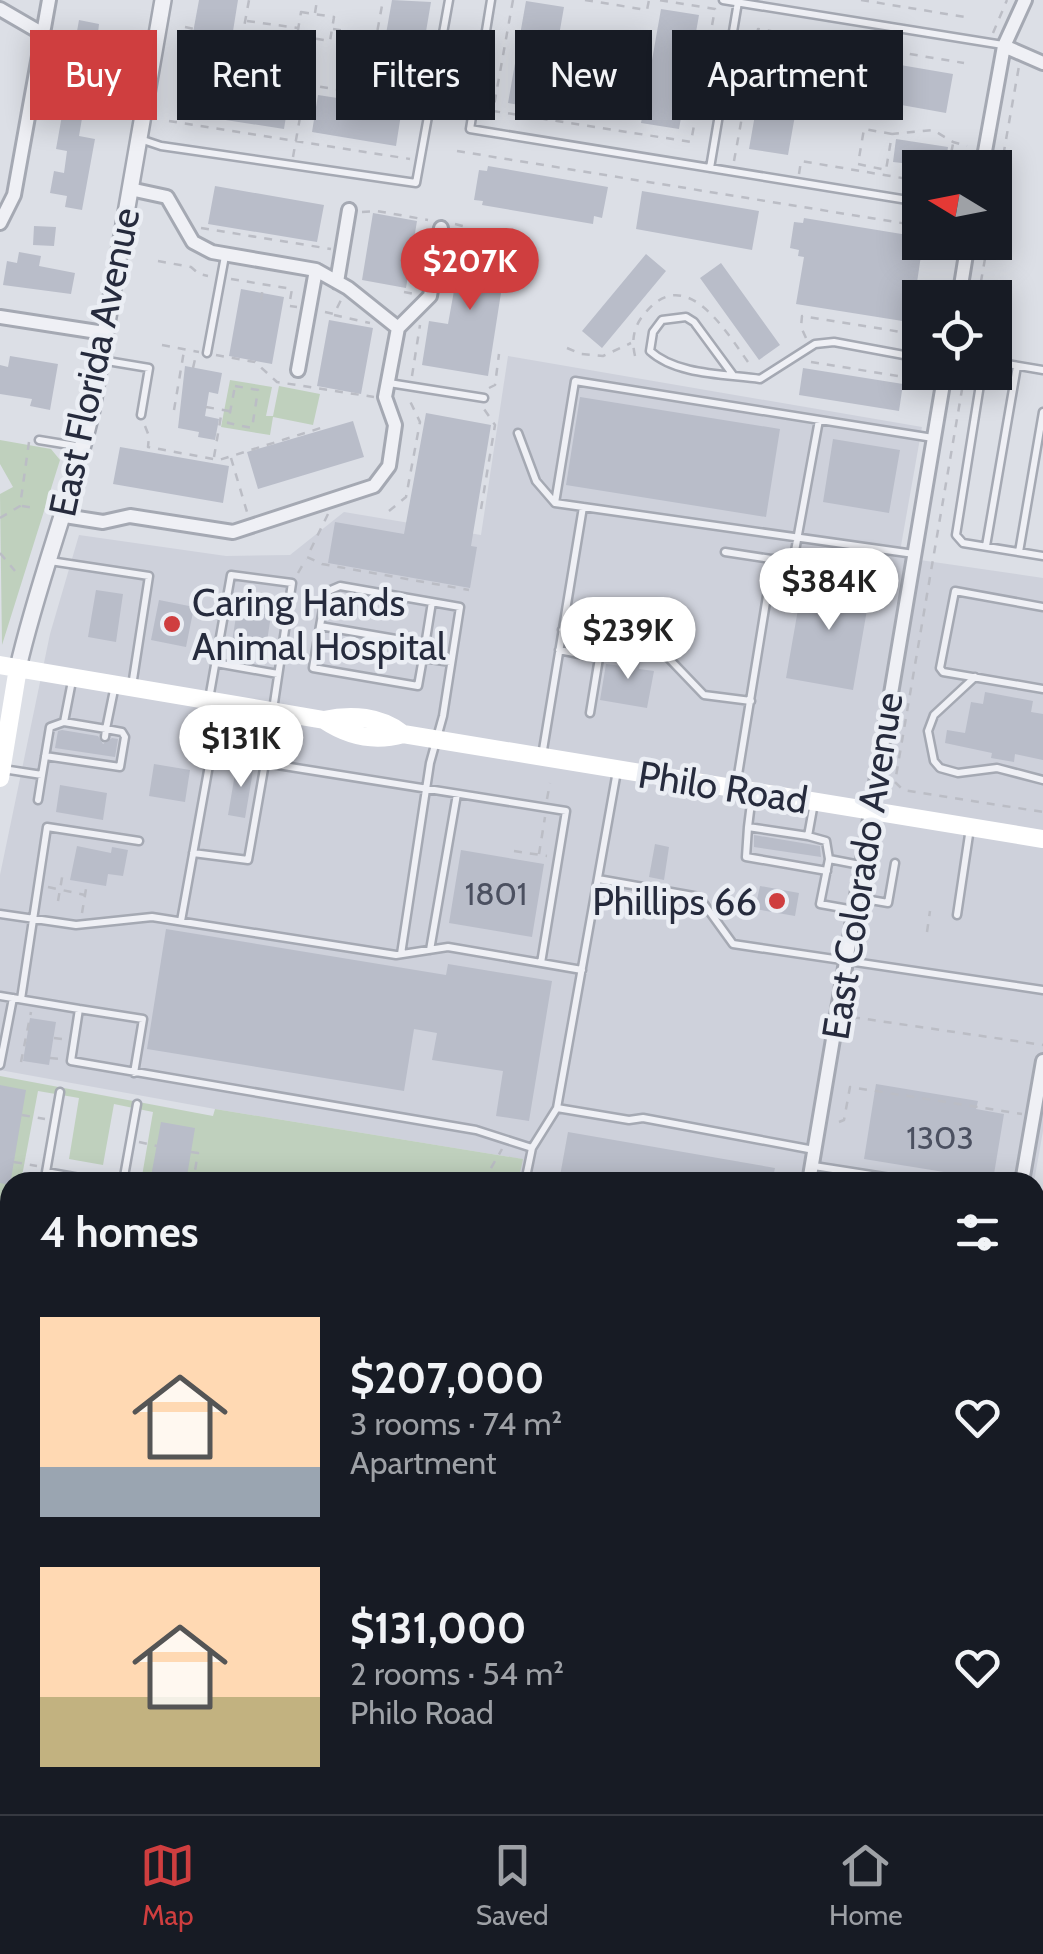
<!DOCTYPE html>
<meta charset="utf-8">
<style>
:root{--surface:#171b24;--page:#20242c;--text:#f1f3f6;--muted:#9ea1a6;--line:#363941;--accent:#cf3e3f}
body{margin:0;font-family:Cabin,sans-serif;background:var(--page);color:var(--text);height:100vh;display:flex;flex-direction:column;font-size:38px;white-space:nowrap}
*{box-sizing:border-box;margin:0}
p{font-size:32px;color:var(--muted)}
.icon{flex:none;width:55px;height:55px;fill:none;stroke:currentColor;stroke-width:2;stroke-linecap:round;stroke-linejoin:round}
.map{position:relative;flex:1;overflow:hidden}
.panel{position:absolute;left:0px;top:1172px;width:1045px;height:642px;display:flex;flex-direction:column;background:var(--surface);border-radius:30px 30px 0 0;box-shadow:0 5px 25px #0003}
.panel>*{flex:none}
.guide{position:absolute;left:30px;top:30px;width:985px;height:90px;display:flex;gap:20px}
.needle{width:65px;rotate:280deg}
.fabs{position:absolute;left:902px;top:150px;display:grid;gap:20px}
.fabs a{display:grid;place-items:center;width:110px;height:110px;border-radius:0px;background:var(--surface);box-shadow:0 5px 25px #0003;font-size:50px}
.price{position:absolute;translate:-50% -85px;padding:0 22px;border-radius:35px;background:#fff;color:#222;font-size:32px;line-height:65px;filter:drop-shadow(0 2px 5px #0008)}
.price::after{content:'';position:absolute;left:50%;top:60px;width:30px;height:22px;margin-left:-15px;background:inherit;clip-path:polygon(0 0,100% 0,50% 100%)}
.price.selected{background:var(--accent);color:#fff}
ul{padding:0;list-style:none}
li{display:flex;align-items:center;gap:30px;height:250px;padding:0 40px}
li span{display:grid;place-items:center;flex:none;width:280px;height:200px;border-radius:0px;color:#555}
li>.icon{margin-inline-start:auto}
span .icon{width:120px;height:120px;fill:#fffc;stroke-width:1}
li b{font-size:42px}
h2{display:flex;justify-content:space-between;align-items:center;height:120px;padding:0 40px;font-size:42px}
.chip{padding:0 35px;border-radius:0px;background:var(--surface);box-shadow:0 5px 25px #0003;font-size:35px;line-height:90px}
.chip.selected{background:var(--accent);color:#fff}
.tab-bar{display:flex;justify-content:space-around;align-items:center;height:140px;border-top:2px solid var(--line);background:var(--surface);font-size:28px;color:var(--muted)}
.tab-bar a{display:grid;justify-items:center;gap:5px}
.tab-bar .selected{color:var(--accent)}
.map>svg:first-child{display:block}
</style>
<div class="map">
<svg width="1043" height="1814" viewBox="0 0 1043 1814">
<rect width="100%" height="100%" fill="#dcdfe6"/>
<!-- built -->
<path fill="#ced1db" d="M508,356L922,427L899,557L1043,578V1131L1034,1182H518L522,1159L215,1109L0,1070V875L50,634L79,535L226,556L290,555L344,512L481,535Z"/>
<!-- green -->
<path fill="#bfd0bd" d="M230,380L272,387L266,416H273L279,386L320,394L313,425L273,417L270,435L221,427Z
M0,440L51,449L60,460L2,645L0,494L13,487L0,464Z
M0,1076L213,1116L215,1109L523,1159L518,1182H141L153,1112L114,1104L103,1165L69,1159L79,1098L38,1091L22,1176L34,1182H10V1241L0,1239Z
M10,1729V1805H15L13,1814H0V1780Z"/>
<!-- building -->
<path fill="#b9bdc9" d="M199,0H238L229,56L190,49Z
M392,0L431,2L417,85L378,79Z
M526,1L564,7L546,110L508,103Z
M661,9L699,15L679,129L641,123Z
M79,20L99,24L91,95H86L79,136L95,139L82,210L65,207L67,196L50,193L54,171L64,173L67,151L56,149Z
M767,46L806,53L788,155L749,149Z
M836,54L953,74L946,113L829,92Z
M206,78L290,91L284,129L200,116Z
M318,95L402,108L396,146L312,132Z
M896,139L948,147L945,168L893,162Z
M488,166L608,187L602,218L594,216L593,224L482,205L483,201L474,200L479,170L487,171Z
M215,186L324,205L317,242L208,224Z
M642,191L759,211L752,250L636,229Z
M373,213L417,221L406,288L362,280Z
M804,218L920,237V242H923L915,296L919,297L915,323L796,304L804,257L798,256L799,250L790,248L794,222L803,223Z
M34,226L56,227L54,246L33,245Z
M463,241L508,248L488,376L422,365L429,321L448,324Z
M19,252L41,256L39,266L75,273L71,294L3,285L7,261L17,263Z
M646,254L666,271L602,348L582,331Z
M721,263L780,345L759,360L700,278Z
M241,289L284,297L272,364L229,356Z
M329,320L373,328L361,394L317,386Z
M10,356L58,364L50,410L30,406L32,399L0,394V365L8,367Z
M185,366L222,373L218,394L209,392L205,416L219,419L215,440L198,437L199,432L178,428Z
M803,368L903,384L899,411L799,395Z
M580,397L780,429L766,517L566,485Z
M426,413L491,425L471,546L477,547L470,588L328,563L335,522L404,534Z
M353,421L364,457L258,489L247,452Z
M833,439L900,450L889,513L823,502Z
M120,447L229,466L223,503L113,484Z
M804,575L871,587L853,690L786,678Z
M96,590L123,594L116,642L88,637Z
M159,600L194,607L186,647L151,640Z
M237,610L271,615L266,648L232,642Z
M624,649L642,651L639,669L654,671L647,708L600,700L606,664L622,666Z
M985,692L1033,701L1031,712L1043,714V760L1015,754L1014,762L991,758L992,753L945,743L947,730L965,733L971,702L983,704Z
M62,730L98,736L103,744L112,738L118,739L115,757L55,748L58,731Z
M237,762L254,765L245,818L228,815Z
M154,764L190,770L185,802L149,796Z
M60,785L107,793L103,820L56,812Z
M754,835L820,846L821,857L754,847Z
M655,844L669,847L664,880L649,877Z
M77,846L111,853L112,847L128,850L123,876L108,874L106,886L70,880Z
M461,850L544,864L532,937L449,923Z
M760,886L799,893L795,916L755,909Z
M166,929L446,975L448,964L552,981L529,1121L496,1116L503,1071L432,1060L437,1033L414,1029L404,1091L147,1049Z
M30,1018L56,1022L49,1065L23,1061Z
M876,1084L978,1101L976,1109L1004,1114L993,1180L864,1159Z
M0,1085L26,1090L10,1185L0,1183Z
M161,1122L195,1128L186,1182H150Z
M568,1132L775,1168L772,1182H598L560,1176Z"/>
<g fill="none" stroke-linecap="round" stroke-linejoin="round">
<!-- service casing -->
<g stroke="#a5a9b3" stroke-width="11">
<path id="service" d="M491,0L470,129L920,202
M723,0L1003,45
M140,139L161,146L416,183L449,0
M710,168L738,2
M207,353L225,256
M101,360L149,368L141,415
M995,362L1043,370
M982,372L956,535L963,543L1043,556
M733,375L694,322L686,317L662,320L653,332L650,351C676,375 725,374 760,379L815,344L834,342L920,358
M389,383L484,398
M518,433L536,481L555,503L914,554
M39,440L82,447
M555,503L575,381L933,438
M986,546L1017,366
M725,552L863,573
M1019,552L1043,412
M50,561L149,576L132,686
M793,562L819,420
M432,602L423,658L451,662
M1043,607L955,591L940,668L943,672L1043,689
M320,626L326,592L340,586L460,607L443,716L430,763L401,954
M562,630L657,646L704,695L751,701
M559,650L599,658L590,713
M423,658L418,686L313,668L320,626L425,644
M216,663L278,674
M975,677L934,715L928,731L934,761L940,768L958,773L997,768L1043,780
M72,681L64,722L106,729L115,685
M209,699L231,575L292,583L265,763L566,811L541,963
M45,756L120,767L125,737L122,732L106,729L105,737
M542,756L583,507
M3,769L42,775L50,727L64,722
M617,771L557,1108L629,1120L643,1118L814,1150
M736,787L773,559
M752,795L748,827L808,836L814,803
M38,800L42,775
M748,827L746,857L827,871
M808,836L826,841L829,859
M193,853L248,860L265,763
M598,879L699,897L733,944L1043,990
M859,898L888,903L895,863
M854,910L820,904L829,859L860,865
M0,914L76,925L152,917L396,955L448,947L582,970
M957,915L970,828
M181,921L220,704
M430,950L457,794
M0,996L79,1009L71,1061L476,1130L532,1148
M21,999L47,827L139,841
M79,1009L143,1019L134,1073
M0,1065L13,998
M60,1092L46,1172L102,1182
M814,1166L916,1182
M123,1182L137,1104
M525,1182L532,1148L557,1108
M1035,1220L1043,1221
M0,1256L10,1257
M1,1428L10,1376
M637,1805L682,1814"/>
</g>
<!-- minor casing -->
<g stroke="#a5a9b3" stroke-width="18">
<path id="minor" d="M0,9L43,34
M1004,46L1043,63
M982,168L1004,46L1025,0
M130,189L167,197L193,242L212,252L316,270L348,288L398,328
M0,223L14,195L49,0
M337,282L349,210
M959,298L968,242
M0,317L104,333
M298,370L316,270
M65,516L103,522L130,516L233,532L374,486L389,466L395,425L385,397L398,328L430,296L441,228
M809,1182L945,372
M1022,1182L1043,1061
M22,1814L23,1805
M201,1814L203,1805
M919,1814L922,1805"/>
</g>
<!-- tertiary casing -->
<g stroke="#a5a9b3" stroke-width="20">
<path id="tertiary" d="M18,668C38,580 72,497 92,409L163,0
M0,1547L10,1548
M1035,1643L1043,1648
M701,1814L703,1805"/>
</g>
<!-- path -->
<path stroke="#bbbdc5" stroke-width="2.5" stroke-dasharray="8 8" stroke-linecap="butt" d="M513,0L493,111L691,142L715,9L659,0
M585,0L647,10L649,0
M861,0L971,18
M301,12L334,17L330,41L297,36Z
M315,13L317,0
M247,21L298,28
M185,27L194,29
M333,29L375,36
M993,33L1007,0
M178,63L418,103
M236,71L249,0
M366,93L383,0
M169,121L410,159
M892,134L864,129L858,164L886,170L892,134L933,130L953,142L967,146
M457,151L920,226
M293,157L314,38
M734,161L758,29L964,63
M948,168L953,144
M799,174L801,161L920,181
M995,202L1019,66
M362,212L377,211L428,220
M455,224L463,226L493,246
M201,228L331,249
M158,261L191,267L199,274L208,276
M231,279L292,289L289,306L297,307
M404,292L414,294
M978,298L988,242
M261,300L263,286
M325,312L334,314L342,298
M334,315L370,323
M806,338L801,327L802,316L920,335
M162,345L199,352
M567,348L581,354L603,356L631,343
M216,355L255,362L277,382L374,397
M635,356C631,339 634,325 646,312C688,262 729,337 751,366
M811,362L923,380
M193,368L196,355
M965,372L895,782L903,790L1043,812
M412,376L420,325
M235,386L258,390L252,428L228,423Z
M489,388L495,385L499,354
M206,407L229,411
M174,410L184,351
M145,426L149,436L148,447L219,460L327,426
M214,457L222,410
M231,458L247,512
M22,506L35,508
M481,509L495,425L484,409
M389,511L406,497L420,422L409,399
M328,514L307,557L322,564L469,590
M0,518L20,506L29,442
M0,553L15,571
M298,573L306,559
M238,600L258,603
M547,799L550,783
M514,851L547,856
M539,854L545,817
M48,887L85,895
M58,901L63,872
M82,913L87,883
M927,932L930,911
M852,1017L1043,1045
M54,1038L63,1039
M50,1058L60,1059
M21,1062L31,1012
M22,1115L45,1119
M839,1122L844,1120L850,1087L1022,1114
M139,1142L157,1146
M191,1152L198,1153L193,1182
M14,1162L37,1166
M31,1182L34,1169
M483,1182L502,1149
M7,1326L3,1347L10,1348
M0,1358L10,1360
M0,1501L10,1503"/>
<!-- service -->
<use href="#service" stroke="#eff0f5" stroke-width="6"/>
<!-- minor -->
<use href="#minor" stroke="#eff0f5" stroke-width="12"/>
<!-- tertiary -->
<use href="#tertiary" stroke="#eff0f5" stroke-width="15"/>
<!-- secondary -->
<path stroke="#fff" stroke-width="18" d="M0,665L324,720C351,714 381,716 403,734
M324,720C348,736 375,742 403,734L1043,839
M0,778L18,668"/>
</g>
<!-- markers -->
<g fill="#cf3e3f" stroke="#ebeef4" stroke-width="4">
<circle cx="172" cy="624" r="10"/>
<circle cx="777" cy="901" r="10"/>
</g>
<g text-anchor="middle" dominant-baseline="central" stroke-width="9" stroke-linejoin="round" paint-order="stroke">
<!-- number labels -->
<g font-size="32" fill="#4b5060">
<text x="496" y="893">1801</text>
<text x="940" y="1137">1303</text>
</g>
<!-- street labels -->
<g font-size="38" fill="#262b3d" stroke="#ebeef4">
<text transform="translate(94 362) rotate(-78)">East Florida Avenue</text>
<text transform="translate(723 787) rotate(9)">Philo Road</text>
<text transform="translate(862 866) rotate(-81)">East Colorado Avenue</text>
</g>
<!-- poi labels -->
<g font-size="38" fill="#262b3d" stroke="#ebeef4" text-anchor="start">
<text x="192" y="602">Caring Hands<tspan x="192" dy="44">Animal Hospital</tspan></text>
<text x="757" y="901" text-anchor="end">Phillips 66</text>
</g>
</g>
</svg>
<div class="fabs">
<a><svg class="needle" viewBox="-14 -14 28 28"><path d="M0-13l5 13h-10z" fill="#e53935"/><path d="M0 13l5-13h-10z" fill="#9ea1a6"/></svg></a>
<a><svg class="icon" aria-label="locate" viewBox="0 0 24 24"><circle cx="12" cy="12" r="6"/><path d="M12 2v4M12 18v4M2 12h4M18 12h4"/></svg></a>
</div>
<b class="price selected" style="left:470px;top:313px">$207K</b>
<b class="price" style="left:829px;top:633px">$384K</b>
<b class="price" style="left:628px;top:682px">$239K</b>
<b class="price" style="left:241px;top:790px">$131K</b>
<div class="guide">
<a class="chip selected">Buy</a>
<a class="chip">Rent</a>
<a class="chip">Filters</a>
<a class="chip">New</a>
<a class="chip">Apartment</a>
</div>
<section class="panel">
<h2>4 homes<svg class="icon" aria-label="filters" viewBox="0 0 24 24"><path d="M4 7h16M4 17h16"/><circle cx="9" cy="7" r="2"/><circle cx="15" cy="17" r="2"/></svg></h2>
<ul>
<li><span style="background:linear-gradient(#ffd9b3 75%,#9aa5b1 0)"><svg class="icon" aria-label="home" viewBox="0 0 24 24"><path d="M3 11l9-7 9 7M6 9v11h12V9"/></svg></span><div><b>$207,000</b><p>3 rooms · 74 m²</p><p>Apartment</p></div><svg class="icon" aria-label="heart" viewBox="0 0 24 24"><path d="M12 20l-8-8c-3-5 5-10 8-4 3-6 11-1 8 4z"/></svg></li>
<li><span style="background:linear-gradient(#ffd9b3 65%,#c2b280 0)"><svg class="icon" aria-label="home" viewBox="0 0 24 24"><path d="M3 11l9-7 9 7M6 9v11h12V9"/></svg></span><div><b>$131,000</b><p>2 rooms · 54 m²</p><p>Philo Road</p></div><svg class="icon" aria-label="heart" viewBox="0 0 24 24"><path d="M12 20l-8-8c-3-5 5-10 8-4 3-6 11-1 8 4z"/></svg></li>
</ul>
</section>
</div>
<nav class="tab-bar">
<a class="selected"><svg class="icon" aria-label="map" viewBox="0 0 24 24"><path d="M3 6l6-2 6 2 6-2v14l-6 2-6-2-6 2zM9 4v14M15 6v14"/></svg>Map</a>
<a><svg class="icon" aria-label="saved" viewBox="0 0 24 24"><path d="M7 4h10v16l-5-4-5 4z"/></svg>Saved</a>
<a><svg class="icon" aria-label="home" viewBox="0 0 24 24"><path d="M3 11l9-7 9 7M6 9v11h12V9"/></svg>Home</a>
</nav>
